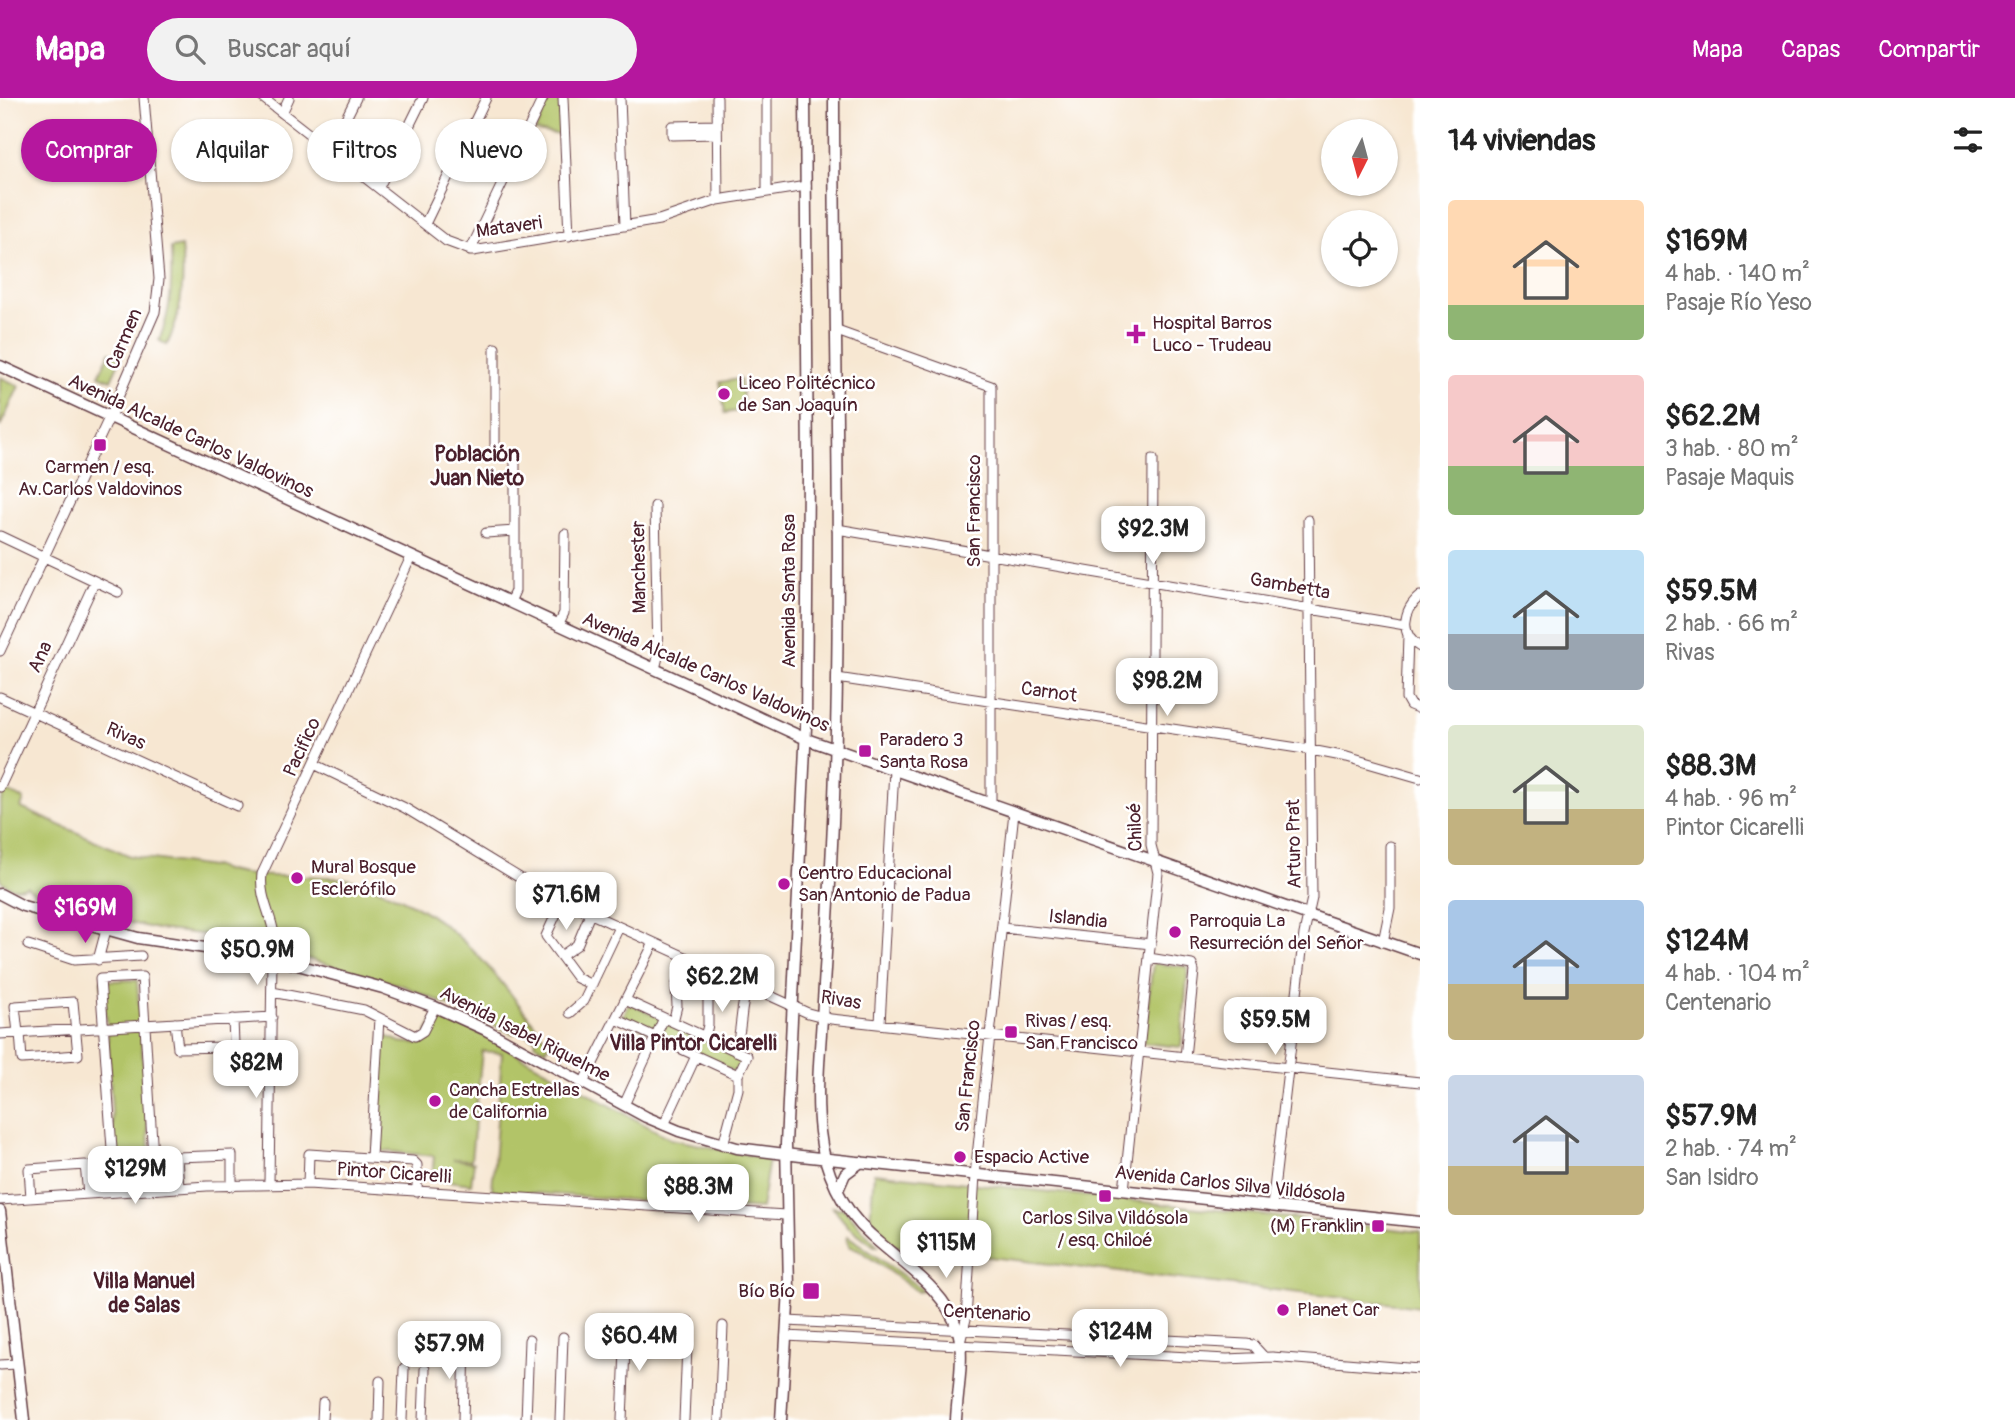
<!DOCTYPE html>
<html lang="es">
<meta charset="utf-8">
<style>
:root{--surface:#fff;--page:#f2f2f2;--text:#222;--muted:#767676;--accent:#b5179e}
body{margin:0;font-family:Pangolin,sans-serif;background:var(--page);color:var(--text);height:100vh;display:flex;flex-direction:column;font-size:26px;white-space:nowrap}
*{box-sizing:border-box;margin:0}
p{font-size:23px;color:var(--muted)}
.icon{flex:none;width:38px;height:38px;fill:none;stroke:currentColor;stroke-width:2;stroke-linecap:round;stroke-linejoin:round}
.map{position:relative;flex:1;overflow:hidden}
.side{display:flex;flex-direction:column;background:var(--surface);width:595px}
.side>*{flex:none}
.guide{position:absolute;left:21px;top:21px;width:665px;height:63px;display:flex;gap:14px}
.needle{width:46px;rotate:186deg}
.fabs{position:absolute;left:1321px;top:21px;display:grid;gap:14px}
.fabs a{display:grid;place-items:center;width:77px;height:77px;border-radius:50%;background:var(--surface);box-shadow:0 2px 5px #0004;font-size:35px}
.price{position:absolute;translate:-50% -60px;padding:0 16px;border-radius:14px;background:#fff;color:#222;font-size:23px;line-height:46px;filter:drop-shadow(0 2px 4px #0008)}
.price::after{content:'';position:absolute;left:50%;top:42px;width:21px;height:16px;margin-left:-10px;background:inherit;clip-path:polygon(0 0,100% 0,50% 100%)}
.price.on{background:var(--accent);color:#fff}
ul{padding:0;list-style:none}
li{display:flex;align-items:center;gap:21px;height:175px;padding:0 28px}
li span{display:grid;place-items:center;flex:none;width:196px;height:140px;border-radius:7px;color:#555}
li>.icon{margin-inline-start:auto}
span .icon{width:84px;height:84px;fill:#fffc;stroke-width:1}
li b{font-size:30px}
h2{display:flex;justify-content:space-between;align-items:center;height:84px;padding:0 28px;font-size:30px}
.chip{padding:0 24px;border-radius:32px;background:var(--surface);box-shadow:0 2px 5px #0004;font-size:24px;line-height:63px}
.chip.on{background:var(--accent);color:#fff}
header{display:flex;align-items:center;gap:42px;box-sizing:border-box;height:98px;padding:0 35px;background:var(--accent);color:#fff}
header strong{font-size:33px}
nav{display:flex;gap:38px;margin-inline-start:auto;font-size:24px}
.search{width:490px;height:63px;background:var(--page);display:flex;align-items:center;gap:18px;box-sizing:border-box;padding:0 24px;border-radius:38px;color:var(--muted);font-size:26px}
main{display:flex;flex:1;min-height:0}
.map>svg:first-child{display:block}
</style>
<header>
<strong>Mapa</strong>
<div class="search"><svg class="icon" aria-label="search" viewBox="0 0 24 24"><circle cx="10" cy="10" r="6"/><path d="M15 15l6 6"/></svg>Buscar aquí</div>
<nav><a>Mapa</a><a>Capas</a><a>Compartir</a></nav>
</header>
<main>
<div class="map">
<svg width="1420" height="1322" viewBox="0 0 1420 1322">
<rect width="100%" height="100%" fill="#fff"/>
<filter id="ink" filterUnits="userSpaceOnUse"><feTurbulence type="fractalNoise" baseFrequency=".0143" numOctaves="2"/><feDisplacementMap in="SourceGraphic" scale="14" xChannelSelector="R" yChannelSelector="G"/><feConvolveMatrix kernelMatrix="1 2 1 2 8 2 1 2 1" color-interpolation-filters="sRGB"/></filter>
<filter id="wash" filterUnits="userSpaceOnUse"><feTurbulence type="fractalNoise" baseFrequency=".00686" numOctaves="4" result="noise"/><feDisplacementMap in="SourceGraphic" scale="28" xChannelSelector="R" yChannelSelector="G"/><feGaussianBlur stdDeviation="1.57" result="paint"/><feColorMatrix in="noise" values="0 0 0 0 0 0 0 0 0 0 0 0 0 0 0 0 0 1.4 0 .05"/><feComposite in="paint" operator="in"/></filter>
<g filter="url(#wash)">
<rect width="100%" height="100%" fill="#f7e7d2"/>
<!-- green -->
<path fill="#b2c468" stroke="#7e724a" stroke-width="2" d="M550,0H561L562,37L535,33Z
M181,148C185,182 182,216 167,247L159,242C172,213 172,181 171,150Z
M110,254L121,260L111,282L99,277Z
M0,279L19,288L0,329Z
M740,281L745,312L725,315L720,284Z
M5,693L24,701L21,710L130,758L211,769L213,768C250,785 310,773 351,782C360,783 368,788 376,790C459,819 497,879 549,945L546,952L535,946L536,941L517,931L514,936L404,888L284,854L259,850V841L240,838L233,840L157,831L104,819L46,804L27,788C14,792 10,790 0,782V705Z
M1153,865L1188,869L1181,949L1143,945Z
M137,882L152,1088L116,1089L107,924L101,883Z
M629,905L745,959L737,975L622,921Z
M436,917L474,932L671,1041L769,1061L761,1111L492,1092L502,955L482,953L471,1062L453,1061L474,1064L471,1086L432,1081L434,1058L374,1052L382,936L400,944L421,946Z
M874,1075L1420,1134V1209L895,1148L870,1122Z
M832,1109L844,1111L878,1148H874L848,1128Z
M848,1138L923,1192L918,1194L858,1151L850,1149L847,1140Z"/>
</g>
<g filter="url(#ink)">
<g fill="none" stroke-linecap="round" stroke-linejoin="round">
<!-- minor casing -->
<g stroke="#643d44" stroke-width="11">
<path id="minor" d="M263,0L446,143L473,153L659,122L718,102L806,88
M563,0L569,138
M620,0L625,128
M717,0L718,102
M282,15L289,0
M717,27L672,28V37L717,36
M330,52L356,0
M379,89L423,0
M767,94V0
M425,126L486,0
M470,153L543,0
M837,233L991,288V706
M495,250V352L496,355L515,358V493L510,504
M837,431L1405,527
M486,435L515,433
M0,438L118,494
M1420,498C1403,512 1399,537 1420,549
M558,527L564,515L565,436
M1408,538L1406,600L1410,607L1420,611
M0,553L109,320L155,214L159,181L144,0
M655,571L658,559L655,408
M837,580L1311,652L1347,659L1420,680
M0,599L237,708
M314,666L405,710L543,794L808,915L831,921L1420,984
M0,689L95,483
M562,803L546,838L577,880L592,887
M1002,830L1151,846
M1383,844L1390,810V748
M28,847L74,862L141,858
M561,858L577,847L590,816
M1149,860L1192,867L1194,873L1185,959
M98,862L106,832
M142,879L154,1076L114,1079L100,881Z
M272,894L364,912L415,938L423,933L435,909
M625,902L747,958L738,977V991L723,1047
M570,915L584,903L619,829
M616,921L738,977
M673,924L677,908L676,888L686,860
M175,925L178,950L227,949L234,946L233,921
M880,925L894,672
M18,935L15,908L73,904L78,957L22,961L20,935
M0,936L272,919
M705,939L708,927V897L718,874
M735,953C743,932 739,909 748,888
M583,985L654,845
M624,1007L664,920
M664,1027L696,958
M371,1059L379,920
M269,1086L272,860C282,827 258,808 262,776L411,459
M308,1086L309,1056L413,1063L417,1067V1094
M179,1090L177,1059L232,1057V1088
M1124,1092L1158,775L1151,747L1153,361
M31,1100L29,1071L85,1067L88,1096
M0,1102L207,1088L308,1086L786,1117
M1272,1108L1304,836L1312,800L1308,422
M787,1223L1246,1246L1253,1247L1264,1259
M786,1238L1227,1261L1272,1259L1420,1271
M960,1245L966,1221L975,1077L1014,714
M440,1251L476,1243
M0,1267L17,1266
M322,1322L323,1304
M379,1322L380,1283
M402,1322L404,1271
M423,1322L425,1271
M463,1322L465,1246
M526,1322L529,1242
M560,1322L563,1239
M622,1322L626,1227
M684,1322L688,1223
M719,1322L723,1228"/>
</g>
<!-- major casing -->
<g stroke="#643d44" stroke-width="13">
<path id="major" d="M834,0C834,223 842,446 835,669C833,747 828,825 823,903C821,946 815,991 820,1034C824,1072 842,1112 871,1137C902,1166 945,1190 958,1233C965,1258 957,1296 956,1322
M0,268L806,641L1420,856
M0,796L23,808L138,840L272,860L383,890L435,909L486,932L646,1019L679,1033L737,1050L801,1058L1420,1124
M838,1092L845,1076L861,1064
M0,1113L24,1322
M781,1322L789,1191L786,1046L806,629L808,374L805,0"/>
</g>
<!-- minor -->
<use href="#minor" stroke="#fff" stroke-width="9"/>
<!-- major -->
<use href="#major" stroke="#fff" stroke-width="10"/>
</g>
</g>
<!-- markers -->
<g fill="#b5179e" stroke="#fff" stroke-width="2.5">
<path d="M1132.5 225.5h7v7h7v7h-7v7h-7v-7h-7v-7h7z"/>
<circle cx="724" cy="296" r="7"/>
<rect x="93" y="340" width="14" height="14" rx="3.5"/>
<rect x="858" y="646" width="14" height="14" rx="3.5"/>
<circle cx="297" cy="780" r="7"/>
<circle cx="784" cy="786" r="7"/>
<circle cx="1175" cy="834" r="7"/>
<rect x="1004" y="927" width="14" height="14" rx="3.5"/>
<circle cx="435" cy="1003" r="7"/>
<circle cx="960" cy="1059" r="7"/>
<rect x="1098" y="1091" width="14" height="14" rx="3.5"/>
<rect x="1371" y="1121" width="14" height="14" rx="3.5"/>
<rect x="802" y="1184" width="18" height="18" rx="3.5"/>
<circle cx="1283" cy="1212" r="7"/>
</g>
<g text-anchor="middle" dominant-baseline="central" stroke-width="5" stroke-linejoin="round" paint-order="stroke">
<!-- street labels -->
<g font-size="19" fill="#4a1f2b" stroke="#fff">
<text transform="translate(509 129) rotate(-8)">Mataveri</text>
<text transform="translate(124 241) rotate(-67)">Carmen</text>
<text transform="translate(191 338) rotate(25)">Avenida Alcalde Carlos Valdovinos</text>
<text transform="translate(974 413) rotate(-90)">San Francisco</text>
<text transform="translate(639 469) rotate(-91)">Manchester</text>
<text transform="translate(1290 488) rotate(10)">Gambetta</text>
<text transform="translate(789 493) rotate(-90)">Avenida Santa Rosa</text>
<text transform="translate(40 559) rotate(-65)">Ana</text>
<text transform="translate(706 574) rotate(24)">Avenida Alcalde Carlos Valdovinos</text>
<text transform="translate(1049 594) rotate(8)">Carnot</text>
<text transform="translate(126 638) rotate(24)">Rivas</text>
<text transform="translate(302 649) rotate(-65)">Pacifico</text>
<text transform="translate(1135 729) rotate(-92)">Chiloé</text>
<text transform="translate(1294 746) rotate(-91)">Arturo Prat</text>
<text transform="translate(1078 821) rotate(6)">Islandia</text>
<text transform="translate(841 902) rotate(9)">Rivas</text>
<text transform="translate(525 936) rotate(27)">Avenida Isabel Riquelme</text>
<text transform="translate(968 978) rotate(-84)">San Francisco</text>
<text transform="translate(394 1075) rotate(4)">Pintor Cicarelli</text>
<text transform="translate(1230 1086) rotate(6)">Avenida Carlos Silva Vildósola</text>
<text transform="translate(987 1215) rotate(3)">Centenario</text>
</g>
<!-- poi labels -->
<g font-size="19" fill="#4a1f2b" stroke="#fff" text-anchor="start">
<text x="1152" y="225">Hospital Barros<tspan x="1152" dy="22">Luco - Trudeau</tspan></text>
<text x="738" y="285">Liceo Politécnico<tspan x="738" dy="22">de San Joaquín</tspan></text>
<text x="100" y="369" text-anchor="middle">Carmen / esq.<tspan x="100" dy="22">Av.Carlos Valdovinos</tspan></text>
<text x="879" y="642">Paradero 3<tspan x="879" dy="22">Santa Rosa</tspan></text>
<text x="311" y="769">Mural Bosque<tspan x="311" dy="22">Esclerófilo</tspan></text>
<text x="798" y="775">Centro Educacional<tspan x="798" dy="22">San Antonio de Padua</tspan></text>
<text x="1189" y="823">Parroquia La<tspan x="1189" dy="22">Resurreción del Señor</tspan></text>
<text x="1025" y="923">Rivas / esq.<tspan x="1025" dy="22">San Francisco</tspan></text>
<text x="449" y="992">Cancha Estrellas<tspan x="449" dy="22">de California</tspan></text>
<text x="974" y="1059">Espacio Active</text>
<text x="1105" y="1120" text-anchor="middle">Carlos Silva Vildósola<tspan x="1105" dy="22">/ esq. Chiloé</tspan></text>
<text x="1364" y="1128" text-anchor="end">(M) Franklin</text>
<text x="795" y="1193" text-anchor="end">Bío Bío</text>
<text x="1297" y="1212">Planet Car</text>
</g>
<!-- neighbourhood labels -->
<g font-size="21" font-weight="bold" fill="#4a1f2b" stroke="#fff">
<text x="477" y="356">Población<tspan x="477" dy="24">Juan Nieto</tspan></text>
<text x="693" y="945">Villa Pintor Cicarelli</text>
<text x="144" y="1183">Villa Manuel<tspan x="144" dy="24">de Salas</tspan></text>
</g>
</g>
</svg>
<div class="fabs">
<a><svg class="needle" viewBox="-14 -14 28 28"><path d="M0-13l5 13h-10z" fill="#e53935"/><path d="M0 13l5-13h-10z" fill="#767676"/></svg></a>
<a><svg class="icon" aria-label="locate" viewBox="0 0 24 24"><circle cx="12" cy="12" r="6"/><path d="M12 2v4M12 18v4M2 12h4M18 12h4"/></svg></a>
</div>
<b class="price" style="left:1153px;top:468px">$92.3M</b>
<b class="price" style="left:1167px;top:620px">$98.2M</b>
<b class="price" style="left:566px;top:834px">$71.6M</b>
<b class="price on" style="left:85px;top:847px">$169M</b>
<b class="price" style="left:257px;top:889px">$50.9M</b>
<b class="price" style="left:722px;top:916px">$62.2M</b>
<b class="price" style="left:1275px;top:959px">$59.5M</b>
<b class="price" style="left:256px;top:1002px">$82M</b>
<b class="price" style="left:135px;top:1108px">$129M</b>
<b class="price" style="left:698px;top:1126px">$88.3M</b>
<b class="price" style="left:946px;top:1182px">$115M</b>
<b class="price" style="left:1120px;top:1271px">$124M</b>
<b class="price" style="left:639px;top:1275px">$60.4M</b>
<b class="price" style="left:449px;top:1283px">$57.9M</b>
<div class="guide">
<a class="chip on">Comprar</a>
<a class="chip">Alquilar</a>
<a class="chip">Filtros</a>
<a class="chip">Nuevo</a>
</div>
</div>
<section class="side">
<h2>14 viviendas<svg class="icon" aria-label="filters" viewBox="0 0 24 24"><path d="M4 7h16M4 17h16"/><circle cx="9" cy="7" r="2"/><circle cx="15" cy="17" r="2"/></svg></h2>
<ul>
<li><span style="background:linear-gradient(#ffd9b3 75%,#8fb573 0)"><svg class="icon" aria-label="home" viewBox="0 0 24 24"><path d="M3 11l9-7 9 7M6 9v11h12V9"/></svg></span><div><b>$169M</b><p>4 hab. · 140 m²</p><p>Pasaje Río Yeso</p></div></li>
<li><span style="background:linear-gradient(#f6c9c9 65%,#8fb573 0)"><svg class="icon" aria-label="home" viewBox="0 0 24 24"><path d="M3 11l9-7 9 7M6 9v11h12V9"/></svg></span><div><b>$62.2M</b><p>3 hab. · 80 m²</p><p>Pasaje Maquis</p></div></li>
<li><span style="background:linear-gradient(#bfe0f5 60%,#9aa5b1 0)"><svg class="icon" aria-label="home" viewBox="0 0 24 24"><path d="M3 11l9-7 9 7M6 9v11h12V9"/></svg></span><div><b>$59.5M</b><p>2 hab. · 66 m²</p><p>Rivas</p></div></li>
<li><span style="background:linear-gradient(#dfe7d0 60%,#c2b280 0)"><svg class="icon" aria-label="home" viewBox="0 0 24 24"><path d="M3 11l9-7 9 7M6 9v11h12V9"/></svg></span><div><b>$88.3M</b><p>4 hab. · 96 m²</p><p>Pintor Cicarelli</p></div></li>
<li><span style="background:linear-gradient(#a9c7e8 60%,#c2b280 0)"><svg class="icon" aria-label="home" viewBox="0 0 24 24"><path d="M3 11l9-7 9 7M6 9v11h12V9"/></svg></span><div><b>$124M</b><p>4 hab. · 104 m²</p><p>Centenario</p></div></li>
<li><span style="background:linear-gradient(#c9d6e8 65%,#c2b280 0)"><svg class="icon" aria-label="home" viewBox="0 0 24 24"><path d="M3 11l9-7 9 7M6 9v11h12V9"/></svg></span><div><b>$57.9M</b><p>2 hab. · 74 m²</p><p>San Isidro</p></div></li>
</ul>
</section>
</main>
